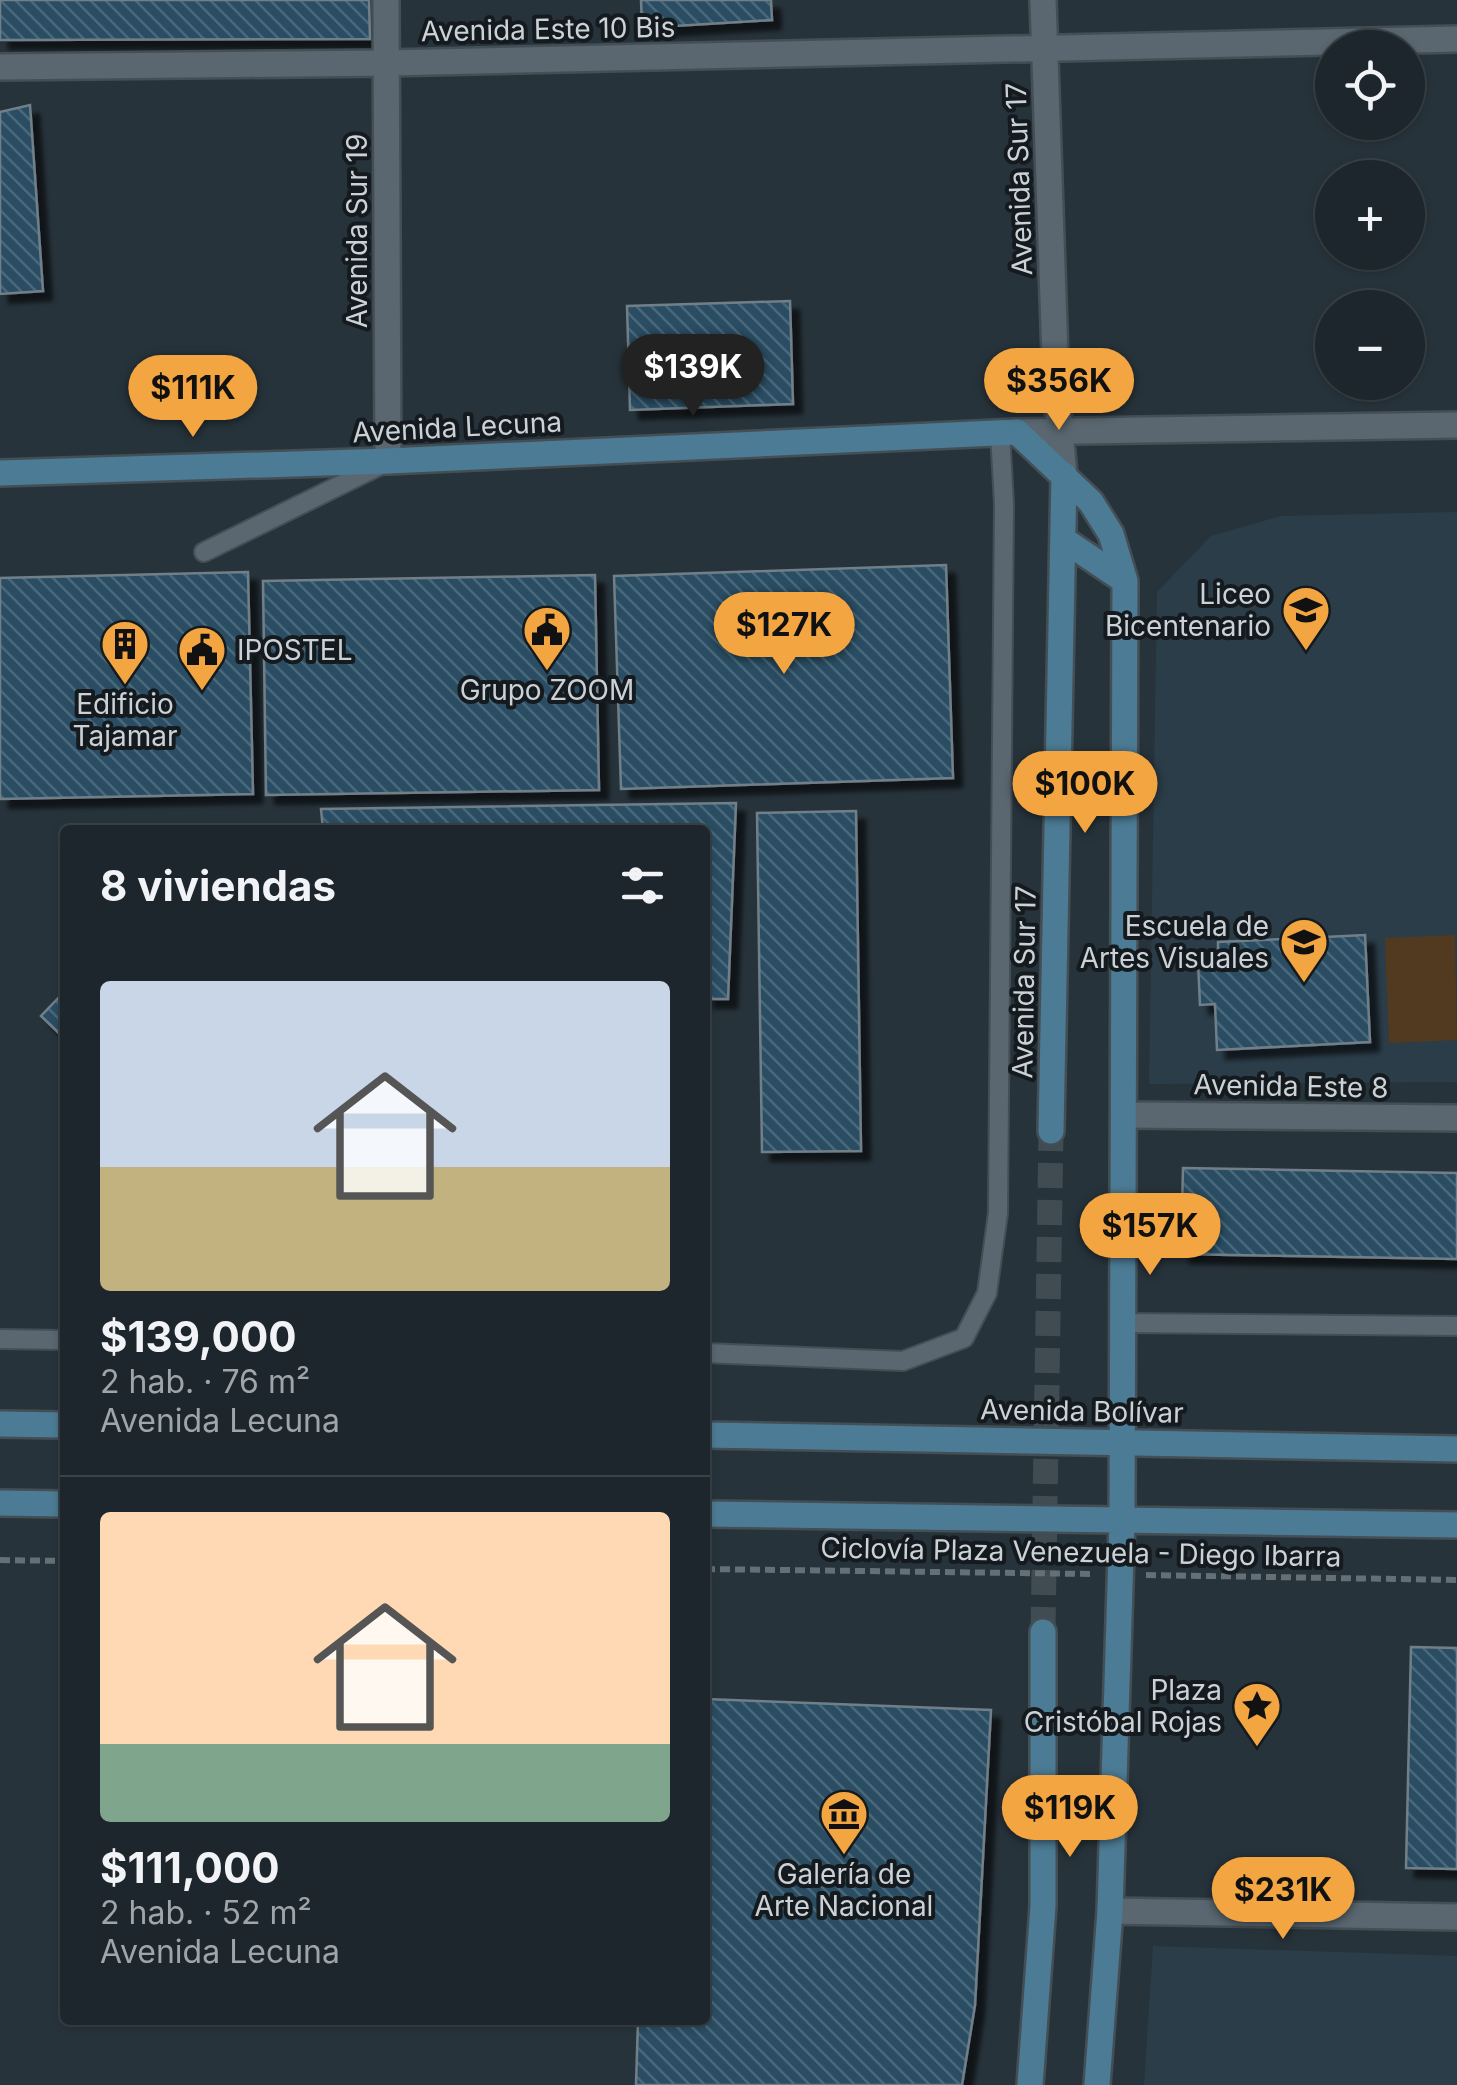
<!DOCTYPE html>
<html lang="es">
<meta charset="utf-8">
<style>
:root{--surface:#1d262c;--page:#2a3238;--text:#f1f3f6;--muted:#a0a5a9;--line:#3b4348;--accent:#f2a541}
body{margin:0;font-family:Inter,sans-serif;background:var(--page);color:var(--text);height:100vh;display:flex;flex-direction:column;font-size:38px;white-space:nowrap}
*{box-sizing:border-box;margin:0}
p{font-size:32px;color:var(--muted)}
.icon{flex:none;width:55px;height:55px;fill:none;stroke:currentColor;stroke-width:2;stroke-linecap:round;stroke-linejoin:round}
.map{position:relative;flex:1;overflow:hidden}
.panel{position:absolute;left:60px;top:825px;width:650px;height:1200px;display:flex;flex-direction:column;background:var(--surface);border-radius:10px;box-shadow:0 2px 8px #0004,0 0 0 2px var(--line)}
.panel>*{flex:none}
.controls{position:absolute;left:1315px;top:30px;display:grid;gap:20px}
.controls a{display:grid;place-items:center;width:110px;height:110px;border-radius:50%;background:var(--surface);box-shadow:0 2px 8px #0004,0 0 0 2px var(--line);font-size:50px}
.price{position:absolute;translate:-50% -85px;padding:0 22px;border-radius:35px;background:var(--accent);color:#111;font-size:32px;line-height:65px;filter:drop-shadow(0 2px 5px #0008)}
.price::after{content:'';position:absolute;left:50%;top:60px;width:30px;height:22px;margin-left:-15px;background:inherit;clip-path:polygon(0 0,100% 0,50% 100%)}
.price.selected{background:#222;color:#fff}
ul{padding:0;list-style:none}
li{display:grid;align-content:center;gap:20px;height:530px;padding:0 40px}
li+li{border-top:2px solid var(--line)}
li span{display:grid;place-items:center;height:310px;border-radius:10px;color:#555}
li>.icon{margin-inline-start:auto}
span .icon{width:180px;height:180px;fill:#fffc;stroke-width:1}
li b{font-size:42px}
h2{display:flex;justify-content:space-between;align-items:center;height:120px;padding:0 40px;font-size:42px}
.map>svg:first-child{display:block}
</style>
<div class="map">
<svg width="1457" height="2085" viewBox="0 0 1457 2085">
<defs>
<pattern id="building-back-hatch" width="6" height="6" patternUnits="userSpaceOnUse" patternTransform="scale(2.5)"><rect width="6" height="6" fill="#2b4e64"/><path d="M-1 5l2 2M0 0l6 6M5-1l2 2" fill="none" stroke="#486779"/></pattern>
<filter id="shadow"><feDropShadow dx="9" dy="9" stdDeviation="2.5" flood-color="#0009"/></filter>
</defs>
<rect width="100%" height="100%" fill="#27333b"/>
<!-- built -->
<path fill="#2b3d49" d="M1457,512V1082L1149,1084L1157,592L1211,536L1281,516Z
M1153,1946L1457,1956V2085H1144Z"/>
<!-- garden -->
<path fill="#513a1f" d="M1455,935L1457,1040L1389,1043L1385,938Z"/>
<!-- building -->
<path fill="url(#building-back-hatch)" stroke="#717f88" stroke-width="2.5" filter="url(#shadow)" d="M0,0H369L370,39L0,40Z
M641,0H771L772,20L642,28Z
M30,105L43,291L0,294V112Z
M790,301L793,404L630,410L627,306Z
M946,565L953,778L621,789L614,576Z
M248,572L253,794L0,799V578Z
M595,575L599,790L266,795L263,581Z
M736,803L728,999H705V830H323L321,809Z
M856,811L861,1151L762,1152L757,813Z
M1365,935L1370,1042L1217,1050L1215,1004L1200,1005L1198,963L1218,962V942Z
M65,991V1039L41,1016Z
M1183,1168L1457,1173V1259L1181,1254Z
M1411,1647L1457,1648V1869L1406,1868Z
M705,1699L991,1710L975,2005L962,2085H636L638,2020H705Z"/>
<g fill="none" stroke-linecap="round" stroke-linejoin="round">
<!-- secondary-tunnel -->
<path stroke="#404b52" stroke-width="25" stroke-dasharray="25 12" stroke-linecap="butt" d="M1043,1632L1051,1131"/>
<!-- lane casing -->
<g stroke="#444e55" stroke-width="22">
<path id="lane" d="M204,552L383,464
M1122,1323L1457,1326
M0,1339L65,1340
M705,1353L903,1361L964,1338L987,1293L998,1213L1004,504L1000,433"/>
</g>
<!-- street casing -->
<g stroke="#444e55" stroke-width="30">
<path id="street" d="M386,0L388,461
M1043,0L1056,387L1064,475
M0,67L387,63L1457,39
M1017,432L1457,425
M1124,1115L1457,1118
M1110,1911L1457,1917"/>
</g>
<!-- secondary casing -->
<g stroke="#444e55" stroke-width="30">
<path id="secondary" d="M0,473L388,461L1017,432L1091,502L1111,534L1125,581L1122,1521L1110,1911L1097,2085
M1064,540L1125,581
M1051,1131L1064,475
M0,1424L65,1425
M705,1435L1457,1449
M0,1503L65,1504
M705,1514L1457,1525
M1030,2085L1043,1906V1632"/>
</g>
<!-- path -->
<path stroke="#656f76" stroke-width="6" stroke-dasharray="10 5" stroke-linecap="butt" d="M0,1560L65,1561
M705,1569L1094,1574
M1146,1575L1457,1580"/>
<!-- lane -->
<use href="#lane" stroke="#5a6770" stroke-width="18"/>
<!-- street -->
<use href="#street" stroke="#5a6770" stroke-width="25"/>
<!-- secondary -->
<use href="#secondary" stroke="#4c7b95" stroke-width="25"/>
</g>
<!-- icons -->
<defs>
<g id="school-pin" transform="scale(2.5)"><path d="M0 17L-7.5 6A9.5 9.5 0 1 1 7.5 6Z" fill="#f2a541" stroke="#141a1d"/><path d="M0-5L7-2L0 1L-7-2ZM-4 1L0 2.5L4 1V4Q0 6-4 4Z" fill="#111"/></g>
<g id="civic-pin" transform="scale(2.5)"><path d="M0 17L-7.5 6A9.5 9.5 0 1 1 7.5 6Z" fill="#f2a541" stroke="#141a1d"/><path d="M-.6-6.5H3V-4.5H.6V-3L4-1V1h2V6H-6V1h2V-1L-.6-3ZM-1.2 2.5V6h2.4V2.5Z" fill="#111"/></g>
<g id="building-pin" transform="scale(2.5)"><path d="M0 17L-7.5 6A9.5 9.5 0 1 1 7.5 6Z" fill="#f2a541" stroke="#141a1d"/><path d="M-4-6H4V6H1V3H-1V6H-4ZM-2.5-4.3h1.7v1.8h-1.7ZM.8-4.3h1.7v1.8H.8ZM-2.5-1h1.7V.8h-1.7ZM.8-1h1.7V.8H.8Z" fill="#111"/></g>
<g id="university-pin" transform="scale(2.5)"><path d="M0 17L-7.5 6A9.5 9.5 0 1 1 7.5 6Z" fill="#f2a541" stroke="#141a1d"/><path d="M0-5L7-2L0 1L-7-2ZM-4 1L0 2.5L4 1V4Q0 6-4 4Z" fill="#111"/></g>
<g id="sight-pin" transform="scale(2.5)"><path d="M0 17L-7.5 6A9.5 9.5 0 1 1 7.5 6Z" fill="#f2a541" stroke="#141a1d"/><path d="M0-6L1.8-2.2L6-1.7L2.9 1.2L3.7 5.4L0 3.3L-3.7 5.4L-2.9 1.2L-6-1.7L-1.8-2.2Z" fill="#111"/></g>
<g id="museum-pin" transform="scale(2.5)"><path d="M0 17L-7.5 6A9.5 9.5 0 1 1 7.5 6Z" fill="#f2a541" stroke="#141a1d"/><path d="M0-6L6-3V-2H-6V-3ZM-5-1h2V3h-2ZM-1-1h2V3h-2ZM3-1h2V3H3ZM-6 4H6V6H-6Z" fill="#111"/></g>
</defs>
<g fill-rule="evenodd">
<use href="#school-pin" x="1306" y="610"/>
<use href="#civic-pin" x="547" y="630"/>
<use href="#building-pin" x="125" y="644"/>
<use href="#civic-pin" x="202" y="650"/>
<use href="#university-pin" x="1304" y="942"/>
<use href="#sight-pin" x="1257" y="1706"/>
<use href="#museum-pin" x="844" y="1814"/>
</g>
<g text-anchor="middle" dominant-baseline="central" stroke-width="8" stroke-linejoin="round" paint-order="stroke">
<!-- street labels -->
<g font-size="28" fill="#cbd2d7" stroke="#141a1d">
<text transform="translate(548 29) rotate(-1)">Avenida Este 10 Bis</text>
<text transform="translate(1019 179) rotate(-92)">Avenida Sur 17</text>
<text transform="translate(357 231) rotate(-90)">Avenida Sur 19</text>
<text transform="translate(457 427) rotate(-3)">Avenida Lecuna</text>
<text transform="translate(1024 982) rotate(-89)">Avenida Sur 17</text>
<text transform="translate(1291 1086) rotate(1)">Avenida Este 8</text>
<text transform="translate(1082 1411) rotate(1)">Avenida Bolívar</text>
<text transform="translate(1081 1552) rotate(1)">Ciclovía Plaza Venezuela - Diego Ibarra</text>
</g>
<!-- poi labels -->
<g font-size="28" fill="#cbd2d7" stroke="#141a1d" text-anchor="end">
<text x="1271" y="594">Liceo<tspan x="1271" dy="32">Bicentenario</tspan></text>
<text x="237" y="650" text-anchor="start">IPOSTEL</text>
<text x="547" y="690" text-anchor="middle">Grupo ZOOM</text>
<text x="125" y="704" text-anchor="middle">Edificio<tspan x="125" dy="32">Tajamar</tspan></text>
<text x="1269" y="926">Escuela de<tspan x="1269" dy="32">Artes Visuales</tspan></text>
<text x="1222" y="1690">Plaza<tspan x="1222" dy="32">Cristóbal Rojas</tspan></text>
<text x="844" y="1874" text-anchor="middle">Galería de<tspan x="844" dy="32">Arte Nacional</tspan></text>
</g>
</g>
</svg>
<div class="controls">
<a><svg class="icon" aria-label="locate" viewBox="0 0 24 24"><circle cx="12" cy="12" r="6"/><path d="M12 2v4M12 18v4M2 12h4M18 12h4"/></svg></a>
<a>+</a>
<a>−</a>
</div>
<b class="price selected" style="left:693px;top:419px">$139K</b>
<b class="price" style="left:1059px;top:433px">$356K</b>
<b class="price" style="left:193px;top:440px">$111K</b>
<b class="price" style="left:784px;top:677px">$127K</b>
<b class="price" style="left:1085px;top:836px">$100K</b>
<b class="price" style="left:1150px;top:1278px">$157K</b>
<b class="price" style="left:1070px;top:1860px">$119K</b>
<b class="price" style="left:1283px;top:1942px">$231K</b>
<section class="panel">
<h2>8 viviendas<svg class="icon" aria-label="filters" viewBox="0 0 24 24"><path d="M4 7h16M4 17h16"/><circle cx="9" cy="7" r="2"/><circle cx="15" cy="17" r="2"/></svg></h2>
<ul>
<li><span style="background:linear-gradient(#c9d6e8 60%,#c2b280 0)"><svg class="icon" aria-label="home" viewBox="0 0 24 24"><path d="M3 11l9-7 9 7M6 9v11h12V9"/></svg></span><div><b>$139,000</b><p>2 hab. · 76 m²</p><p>Avenida Lecuna</p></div></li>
<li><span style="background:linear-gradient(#ffd9b3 75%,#7fa58c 0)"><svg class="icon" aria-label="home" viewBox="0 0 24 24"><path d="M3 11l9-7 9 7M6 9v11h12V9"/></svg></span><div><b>$111,000</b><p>2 hab. · 52 m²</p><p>Avenida Lecuna</p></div></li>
</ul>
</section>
</div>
